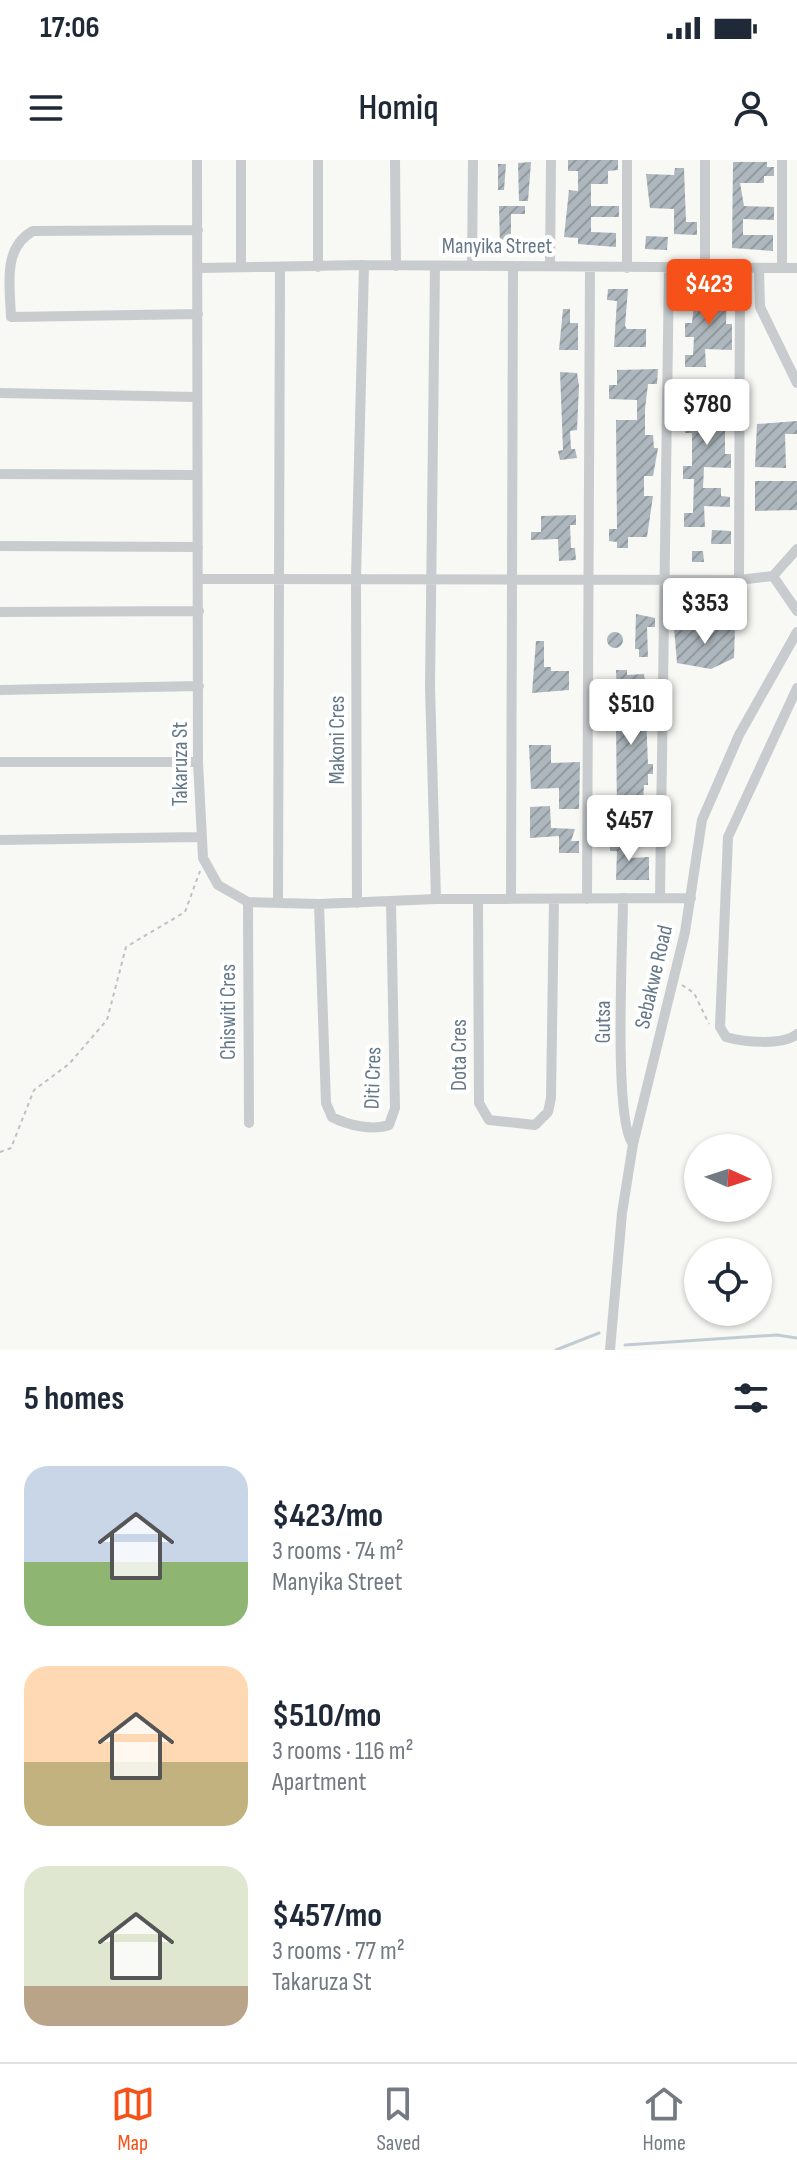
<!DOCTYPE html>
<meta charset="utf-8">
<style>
:root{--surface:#fff;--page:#f6f6f7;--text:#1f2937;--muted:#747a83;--line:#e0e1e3;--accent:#f55118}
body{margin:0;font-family:"Sofia Sans Condensed",sans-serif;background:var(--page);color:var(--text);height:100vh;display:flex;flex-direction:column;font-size:30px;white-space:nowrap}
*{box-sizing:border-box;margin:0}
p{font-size:26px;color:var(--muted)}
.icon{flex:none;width:44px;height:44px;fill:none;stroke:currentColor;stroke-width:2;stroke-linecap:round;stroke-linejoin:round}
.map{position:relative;height:1190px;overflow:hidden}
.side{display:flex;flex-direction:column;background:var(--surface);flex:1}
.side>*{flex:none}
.needle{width:52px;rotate:93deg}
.buttons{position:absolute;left:684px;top:974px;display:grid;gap:16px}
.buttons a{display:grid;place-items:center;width:88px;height:88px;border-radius:50%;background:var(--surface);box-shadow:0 2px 6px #0004;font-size:40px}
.price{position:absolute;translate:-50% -68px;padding:0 18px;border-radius:8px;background:#fff;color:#222;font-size:26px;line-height:52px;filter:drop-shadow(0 2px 4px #0008)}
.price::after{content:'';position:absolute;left:50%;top:48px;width:24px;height:18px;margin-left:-12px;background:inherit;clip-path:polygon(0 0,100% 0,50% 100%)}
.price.active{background:var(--accent);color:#fff}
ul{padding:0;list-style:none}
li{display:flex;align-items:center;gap:24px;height:200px;padding:0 24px}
li span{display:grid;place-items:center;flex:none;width:224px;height:160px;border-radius:24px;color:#555}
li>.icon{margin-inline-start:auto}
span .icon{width:96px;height:96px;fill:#fffc;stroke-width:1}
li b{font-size:34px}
h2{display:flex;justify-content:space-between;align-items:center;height:96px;padding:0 24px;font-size:34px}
.status{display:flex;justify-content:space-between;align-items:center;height:56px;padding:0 40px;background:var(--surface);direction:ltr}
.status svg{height:22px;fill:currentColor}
header{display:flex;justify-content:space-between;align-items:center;height:104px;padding:0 24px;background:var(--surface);font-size:36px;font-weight:600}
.menu{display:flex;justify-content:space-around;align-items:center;height:112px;border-top:2px solid var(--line);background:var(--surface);font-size:22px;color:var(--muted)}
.menu a{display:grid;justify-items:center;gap:4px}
.menu .active{color:var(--accent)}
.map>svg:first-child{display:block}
</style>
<div class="status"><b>17:06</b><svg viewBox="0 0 49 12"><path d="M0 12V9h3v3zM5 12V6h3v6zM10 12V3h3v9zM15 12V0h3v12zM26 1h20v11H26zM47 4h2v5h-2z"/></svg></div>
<header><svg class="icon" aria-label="menu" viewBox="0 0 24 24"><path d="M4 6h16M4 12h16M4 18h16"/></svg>Homiq<svg class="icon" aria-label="person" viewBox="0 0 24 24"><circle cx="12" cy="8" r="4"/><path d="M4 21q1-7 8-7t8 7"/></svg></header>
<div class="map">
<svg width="797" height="1190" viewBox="0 0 797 1190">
<defs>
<pattern id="building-hatch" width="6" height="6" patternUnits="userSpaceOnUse" patternTransform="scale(2)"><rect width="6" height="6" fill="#aeb7bd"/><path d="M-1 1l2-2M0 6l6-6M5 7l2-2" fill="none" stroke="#919a9f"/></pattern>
</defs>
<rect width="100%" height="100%" fill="#f8f8f5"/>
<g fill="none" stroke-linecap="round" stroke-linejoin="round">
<!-- stream -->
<path stroke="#c1ccd2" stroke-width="3" d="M625,1185L777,1175L797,1178
M556,1190L599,1173"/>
</g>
<!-- building -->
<path fill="url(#building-hatch)" d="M568,0H618V10L608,11V24H591V46H619V57H591V72L616,73V87L578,84V78L564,77L569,30L578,31V11H568Z
M531,2L528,41H519L518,3Z
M733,2H767V7H774V16H764V23H740L744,46L774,47V60L743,59V75H773V91L732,88Z
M498,4H506L504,30H498Z
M675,8H684L686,62H697V75L674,74V49L650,48L646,14L674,15Z
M499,46H525V54H511V86H500Z
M646,76L668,77L667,90L645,89Z
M709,128H720L727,135L726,164H732V190L705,189L706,207H685V195H693L694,177H685V163H692L695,136L709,138Z
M608,129H628L625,166L627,169H646V187H614L617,141L607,140Z
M563,149H570V163H578V190H559Z
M658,209L657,224H648L645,249V275H653L654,288H658L653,316H644V336H653L647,377H628V388H617V382L609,381V369H617L616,260H637V240L609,239V225H617V210Z
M560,212L577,213L579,226L577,270L570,271L571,289H575L577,298L560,300L558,291L563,290Z
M732,226V241H725L724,261H732L731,269H725V294H731V308L704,307L703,328H721V336L730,337V347L704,346L705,367H684V353H693L694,319H683V306H692V273H685V260H693V240H685V227Z
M797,261V274H785L786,308L755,307L757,264Z
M755,321H797V350L755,351Z
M576,355V365H570L571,388H575L576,400L559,401L558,379L531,380V372H541V356Z
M712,370L731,371V384H711Z
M692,391H703L704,402H692Z
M701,439H710V453H701Z
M636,454L655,458V467H647L648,497H639V489H635Z
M712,462L735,468L734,498L711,509L677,503L674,468L712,469Z
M607 480a8 8 0 1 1 16 0a8 8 0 1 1-16 0Z
M536,481H544V507H551V511H569V530L532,533Z
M616,510H627V515L644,514L645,522H655V532L645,533L648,604H653V614H648V625H644L643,644H653V659L607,661V650H617L616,565H608V553H613L611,536H617Z
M529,585H551V603L580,602L579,649H559V628L531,629Z
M550,646L551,668L575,669L571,681H579V693H559V676L530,678V647Z
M610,680H629V698L649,697V720H616L617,691H610Z"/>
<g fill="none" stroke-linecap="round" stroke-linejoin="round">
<!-- path -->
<path stroke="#bfc2c4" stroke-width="2" stroke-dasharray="4 4" stroke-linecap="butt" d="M682,825L694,833L709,864
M0,992L11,988L34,930L69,904L107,860L126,787L185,752L200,711"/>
<!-- minor -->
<path stroke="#c8cccf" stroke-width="10" d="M197,0L198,602L203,698L218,725L248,742L319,744L436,739L691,738
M241,0V107
M318,0V107
M395,0L396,106
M198,70L33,71C2,88 10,127 11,157L198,154
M435,106L430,527L436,739
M472,106L473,0
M550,106L551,0
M198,108L364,105L797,108
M627,108V0
M782,108V0
M705,109V0
M759,109L760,147L797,223
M0,233L197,237
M0,314L196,315
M0,386L198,387
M773,416L797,451
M200,419L739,420L773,416L797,389
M739,420L740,109
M0,452L199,451
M797,528L728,677L720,867L726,877C743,882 783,886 797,874
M0,530L199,526
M0,602H198
M0,680L200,677
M623,738C623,780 613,960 633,984
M660,738L669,108
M478,739L479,943L489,960L535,965L548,952L551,938L554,739
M511,739L513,107
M587,739L590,108
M248,742L249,963
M278,742L280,107
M357,743L356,417L364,105
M319,744L326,943L332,957C347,965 373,971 389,965L395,948L391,741
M610,1190L622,1053L633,984L685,772L702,660L739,575L797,472"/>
</g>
<g text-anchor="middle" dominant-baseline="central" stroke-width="8" stroke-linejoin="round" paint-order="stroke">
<!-- street labels -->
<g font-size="22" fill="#647889" stroke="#fff">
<text x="497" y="86">Manyika Street</text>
<text transform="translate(337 580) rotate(-90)">Makoni Cres</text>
<text transform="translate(180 604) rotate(-90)">Takaruza St</text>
<text transform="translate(654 817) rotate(-77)">Sebakwe Road</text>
<text transform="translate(228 852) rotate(-90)">Chiswiti Cres</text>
<text transform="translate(603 862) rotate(-90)">Gutsa</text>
<text transform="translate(459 895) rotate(-90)">Dota Cres</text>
<text transform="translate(373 918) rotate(-88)">Diti Cres</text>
</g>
</g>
</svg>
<div class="buttons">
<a><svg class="needle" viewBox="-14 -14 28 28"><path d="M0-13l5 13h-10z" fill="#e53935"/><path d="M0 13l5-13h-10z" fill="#747a83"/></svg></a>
<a><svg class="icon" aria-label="locate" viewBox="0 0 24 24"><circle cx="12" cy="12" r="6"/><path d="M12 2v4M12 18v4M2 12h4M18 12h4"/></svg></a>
</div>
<b class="price active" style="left:709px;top:167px">$423</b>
<b class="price" style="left:707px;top:287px">$780</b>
<b class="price" style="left:705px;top:486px">$353</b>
<b class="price" style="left:631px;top:587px">$510</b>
<b class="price" style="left:629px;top:703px">$457</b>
</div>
<section class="side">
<h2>5 homes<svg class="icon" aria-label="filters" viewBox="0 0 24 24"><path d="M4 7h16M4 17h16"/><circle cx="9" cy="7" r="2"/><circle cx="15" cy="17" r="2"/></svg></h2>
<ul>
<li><span style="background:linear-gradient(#c9d6e8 60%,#8fb573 0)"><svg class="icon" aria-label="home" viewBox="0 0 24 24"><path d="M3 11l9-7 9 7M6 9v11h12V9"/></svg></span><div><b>$423/mo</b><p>3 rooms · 74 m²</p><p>Manyika Street</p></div></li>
<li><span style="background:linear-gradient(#ffd9b3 60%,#c2b280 0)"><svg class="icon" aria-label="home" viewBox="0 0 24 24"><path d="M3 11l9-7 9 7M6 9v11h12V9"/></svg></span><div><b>$510/mo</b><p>3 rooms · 116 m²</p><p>Apartment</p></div></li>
<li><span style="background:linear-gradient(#dfe7d0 75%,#b9a48a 0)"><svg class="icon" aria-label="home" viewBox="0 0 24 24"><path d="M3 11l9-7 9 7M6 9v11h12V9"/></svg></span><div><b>$457/mo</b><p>3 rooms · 77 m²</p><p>Takaruza St</p></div></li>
</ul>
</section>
<nav class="menu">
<a class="active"><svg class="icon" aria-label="map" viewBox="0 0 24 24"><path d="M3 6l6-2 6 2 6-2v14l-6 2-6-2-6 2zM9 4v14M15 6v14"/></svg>Map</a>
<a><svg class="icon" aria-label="saved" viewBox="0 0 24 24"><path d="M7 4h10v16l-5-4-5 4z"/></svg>Saved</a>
<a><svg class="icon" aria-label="home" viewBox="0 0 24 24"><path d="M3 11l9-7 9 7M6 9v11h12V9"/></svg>Home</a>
</nav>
